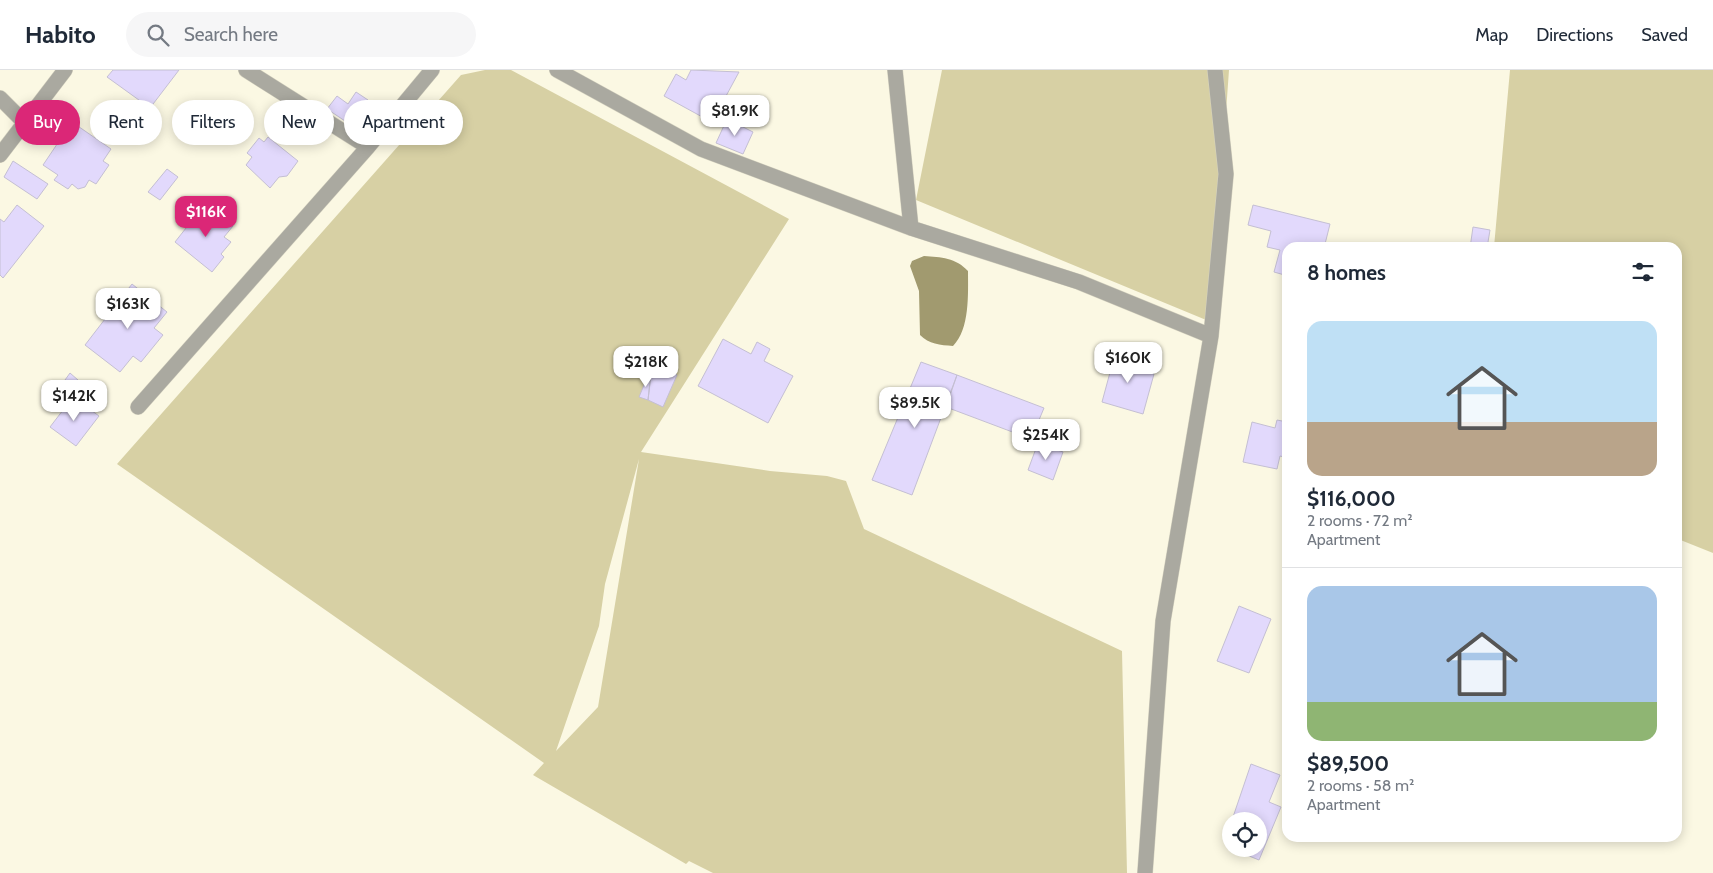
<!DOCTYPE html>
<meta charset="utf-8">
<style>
:root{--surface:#fff;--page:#f6f6f7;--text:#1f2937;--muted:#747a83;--line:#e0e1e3;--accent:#db2777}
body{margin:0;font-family:Cabin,sans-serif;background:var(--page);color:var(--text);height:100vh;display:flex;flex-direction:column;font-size:19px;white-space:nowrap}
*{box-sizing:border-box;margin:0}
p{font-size:16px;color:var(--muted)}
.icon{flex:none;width:28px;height:28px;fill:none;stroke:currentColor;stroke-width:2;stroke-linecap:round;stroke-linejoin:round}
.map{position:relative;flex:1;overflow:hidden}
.details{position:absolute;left:1282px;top:172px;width:400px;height:600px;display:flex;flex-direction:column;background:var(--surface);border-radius:15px;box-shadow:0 2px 12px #0003}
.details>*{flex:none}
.banner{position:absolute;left:15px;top:30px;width:475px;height:45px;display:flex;gap:10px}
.fabs{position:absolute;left:1222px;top:742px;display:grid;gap:10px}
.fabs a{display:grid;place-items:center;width:45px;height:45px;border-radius:50%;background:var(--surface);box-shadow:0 2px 12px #0003;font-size:25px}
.price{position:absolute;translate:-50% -42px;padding:0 11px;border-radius:10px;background:#fff;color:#222;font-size:16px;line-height:32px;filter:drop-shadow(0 1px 2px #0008)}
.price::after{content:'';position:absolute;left:50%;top:30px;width:15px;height:11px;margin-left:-8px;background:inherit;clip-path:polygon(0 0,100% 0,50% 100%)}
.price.selected{background:var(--accent);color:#fff}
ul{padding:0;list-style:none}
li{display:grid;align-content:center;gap:10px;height:265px;padding:0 25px}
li+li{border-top:1px solid var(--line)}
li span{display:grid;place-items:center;height:155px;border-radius:15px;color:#555}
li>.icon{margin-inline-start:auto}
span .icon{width:90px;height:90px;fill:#fffc;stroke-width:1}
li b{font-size:21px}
h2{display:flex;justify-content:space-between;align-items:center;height:60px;padding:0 25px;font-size:21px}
.chip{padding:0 18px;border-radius:22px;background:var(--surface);box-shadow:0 2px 12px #0003;font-size:18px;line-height:45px}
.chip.selected{background:var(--accent);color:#fff}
header{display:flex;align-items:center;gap:30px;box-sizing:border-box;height:70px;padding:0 25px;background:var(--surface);border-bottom:1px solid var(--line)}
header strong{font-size:24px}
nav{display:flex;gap:28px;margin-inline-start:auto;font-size:18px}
.search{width:350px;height:45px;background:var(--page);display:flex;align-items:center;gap:12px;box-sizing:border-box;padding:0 18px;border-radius:28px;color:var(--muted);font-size:19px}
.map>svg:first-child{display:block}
</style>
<header>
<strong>Habito</strong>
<div class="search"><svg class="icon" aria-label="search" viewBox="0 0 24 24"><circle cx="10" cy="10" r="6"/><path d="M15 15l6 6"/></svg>Search here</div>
<nav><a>Map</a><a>Directions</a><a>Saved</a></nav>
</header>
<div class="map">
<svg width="1713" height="803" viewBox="0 0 1713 803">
<rect width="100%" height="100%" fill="#fbf8e3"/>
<!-- green -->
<path fill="#d7d0a4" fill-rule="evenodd" d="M485,0H511L789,149L641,382L770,401L827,406L846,411L864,459L1122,581L1127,803H713L689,791L686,794L533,705L544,693L117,394L461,5ZM639,389L598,637L556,681L599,556L605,514Z
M942,0H1229L1211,252L916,130Z
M1510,0H1713V483L1678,469V178L1494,177Z"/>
<!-- water -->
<path fill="#a19a6f" d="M924,186C941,187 956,188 968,201C968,224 970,259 953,276C940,275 929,274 920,265L919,221L910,196L912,191Z"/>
<!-- building -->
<path fill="#e2d9fc" stroke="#c4bfd3" d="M113,0H179L150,38L107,7Z
M691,0L739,2L719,39L713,35L706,49L664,26L676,4L686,10Z
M356,22L368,30L351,55L327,39L337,26L348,34Z
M727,49L753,62L743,84L716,73Z
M72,52L111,79L103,91L109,95L96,114L89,110L85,117L78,119L72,114L68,119L54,110L58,105L43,95Z
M268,67L298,91L287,106L279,107L270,118L246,95L252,87L247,83L259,68L264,72Z
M13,91L48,114L37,129L4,107Z
M167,99L178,107L160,130L148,122Z
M205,134L233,156L224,167L231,172L221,184L224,187L212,202L175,172Z
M17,135L44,156L3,208L0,205V149L4,152Z
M1253,135L1330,154L1324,178H1288V206L1274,202L1280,180L1267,177L1271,161L1248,155Z
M1473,157L1490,160L1487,178H1470Z
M132,214L167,242L154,258L163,265L141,292L133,286L120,302L85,275Z
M723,269L751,284L757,272L770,279L764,291L793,306L768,353L698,316Z
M1115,284L1149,294L1146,302L1154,304L1143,344L1102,332Z
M921,292L957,305L912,425L872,410Z
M652,294L677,305L663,337L648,330Z
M652,296L648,330L639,327Z
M70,303L78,310L68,323L60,317Z
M957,305L1044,338L1031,369L946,337Z
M73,327L99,346L76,376L50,357Z
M1277,350L1287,352L1288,350V388L1280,386L1277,399L1243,392L1252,352L1275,358Z
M1038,373L1063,382L1053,410L1028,400Z
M1239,536L1271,549L1249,603L1217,591Z
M1251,694L1280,705L1269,732L1281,737L1259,790L1227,777L1231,767V779H1259V751L1232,750Z"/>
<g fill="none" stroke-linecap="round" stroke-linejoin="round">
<!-- minor casing -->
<g stroke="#d6d3c0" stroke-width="16">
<path id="minor" d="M246,0L368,77
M557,0L701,79L911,158
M895,0L911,158L1079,212L1211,266
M0,28L25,53
M0,85L65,0
M138,337L368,77L432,0
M1145,803L1163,551L1211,266L1226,104L1215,0"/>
</g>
<!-- minor -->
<use href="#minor" stroke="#aaa9a0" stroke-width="15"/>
</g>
</svg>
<div class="fabs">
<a><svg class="icon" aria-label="locate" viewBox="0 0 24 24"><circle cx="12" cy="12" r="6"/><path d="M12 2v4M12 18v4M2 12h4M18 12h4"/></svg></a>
</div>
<b class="price" style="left:735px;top:67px">$81.9K</b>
<b class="price selected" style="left:206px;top:168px">$116K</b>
<b class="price" style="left:128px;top:260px">$163K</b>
<b class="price" style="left:1128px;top:314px">$160K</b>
<b class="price" style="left:646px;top:318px">$218K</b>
<b class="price" style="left:74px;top:352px">$142K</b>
<b class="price" style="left:915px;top:359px">$89.5K</b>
<b class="price" style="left:1046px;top:391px">$254K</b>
<div class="banner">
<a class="chip selected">Buy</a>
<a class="chip">Rent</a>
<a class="chip">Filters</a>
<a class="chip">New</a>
<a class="chip">Apartment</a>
</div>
<section class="details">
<h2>8 homes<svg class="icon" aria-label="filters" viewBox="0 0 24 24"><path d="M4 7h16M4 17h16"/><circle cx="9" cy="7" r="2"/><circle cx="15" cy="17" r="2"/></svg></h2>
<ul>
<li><span style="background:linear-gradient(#bfe0f5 65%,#b9a48a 0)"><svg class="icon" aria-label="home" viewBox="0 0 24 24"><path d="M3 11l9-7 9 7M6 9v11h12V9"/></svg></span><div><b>$116,000</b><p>2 rooms · 72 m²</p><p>Apartment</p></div></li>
<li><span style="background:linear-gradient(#a9c7e8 75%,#8fb573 0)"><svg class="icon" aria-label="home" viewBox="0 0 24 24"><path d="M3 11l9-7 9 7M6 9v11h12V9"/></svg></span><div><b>$89,500</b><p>2 rooms · 58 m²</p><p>Apartment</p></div></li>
</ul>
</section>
</div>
